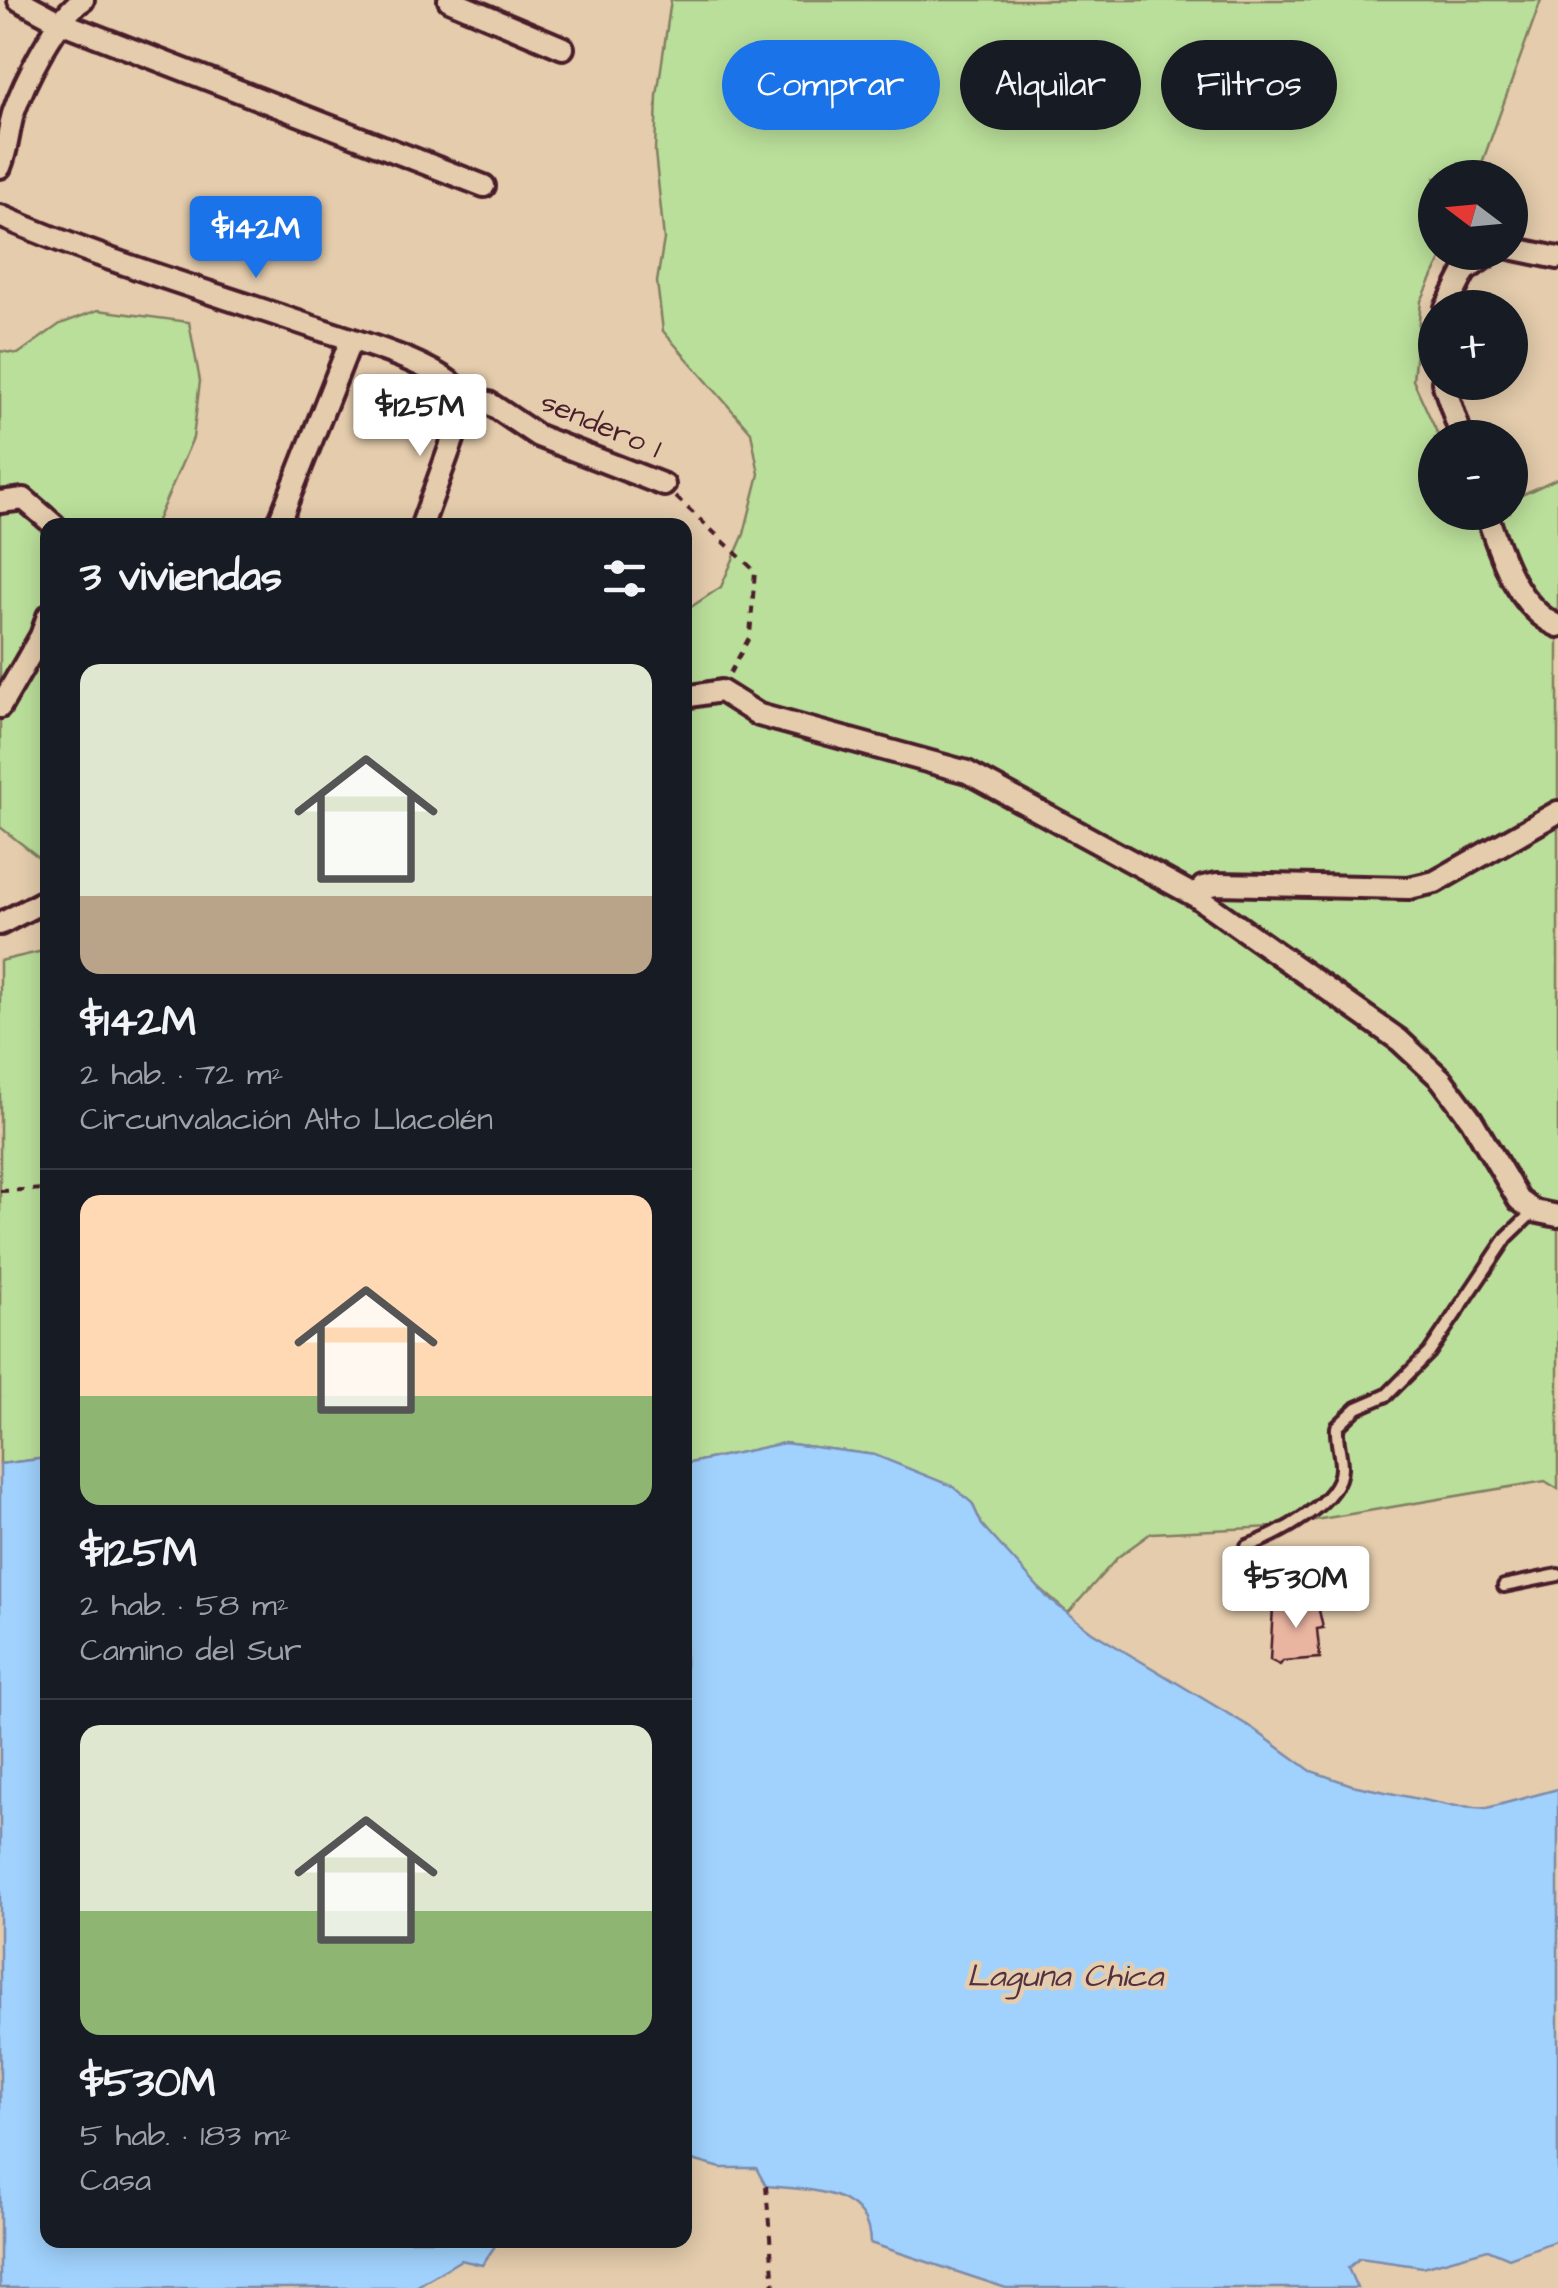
<!DOCTYPE html>
<html lang="es">
<meta charset="utf-8">
<style>
:root{--surface:#171b24;--page:#242831;--text:#f1f3f6;--muted:#9ea1a6;--line:#363941;--accent:#1a73e8}
body{margin:0;font-family:"Architects Daughter",sans-serif;background:var(--page);color:var(--text);height:100vh;display:flex;flex-direction:column;font-size:38px;white-space:nowrap}
*{box-sizing:border-box;margin:0}
p{font-size:32px;color:var(--muted)}
.icon{flex:none;width:55px;height:55px;fill:none;stroke:currentColor;stroke-width:2;stroke-linecap:round;stroke-linejoin:round}
.map{position:relative;flex:1;overflow:hidden}
.panel{position:absolute;left:40px;top:518px;width:652px;height:1730px;display:flex;flex-direction:column;background:var(--surface);border-radius:20px;box-shadow:0 5px 25px #0003}
.panel>*{flex:none}
.hud{position:absolute;left:722px;top:40px;width:685px;height:90px;display:flex;gap:20px}
.needle{width:65px;rotate:286deg}
.tools{position:absolute;left:1418px;top:160px;display:grid;gap:20px}
.tools a{display:grid;place-items:center;width:110px;height:110px;border-radius:50%;background:var(--surface);box-shadow:0 5px 25px #0003;font-size:50px}
.price{position:absolute;translate:-50% -85px;padding:0 22px;border-radius:10px;background:#fff;color:#222;font-size:32px;line-height:65px;filter:drop-shadow(0 2px 5px #0008)}
.price::after{content:'';position:absolute;left:50%;top:60px;width:30px;height:22px;margin-left:-15px;background:inherit;clip-path:polygon(0 0,100% 0,50% 100%)}
.price.current{background:var(--accent);color:#fff}
ul{padding:0;list-style:none}
li{display:grid;align-content:center;gap:20px;height:530px;padding:0 40px}
li+li{border-top:2px solid var(--line)}
li span{display:grid;place-items:center;height:310px;border-radius:20px;color:#555}
li>.icon{margin-inline-start:auto}
span .icon{width:180px;height:180px;fill:#fffc;stroke-width:1}
li b{font-size:42px}
h2{display:flex;justify-content:space-between;align-items:center;height:120px;padding:0 40px;font-size:42px}
.tag{padding:0 35px;border-radius:45px;background:var(--surface);box-shadow:0 5px 25px #0003;font-size:35px;line-height:90px}
.tag.current{background:var(--accent);color:#fff}
.map>svg:first-child{display:block}
</style>
<div class="map">
<svg width="1558" height="2288" viewBox="0 0 1558 2288">
<rect width="100%" height="100%" fill="#e4ccac"/>
<filter id="ink" filterUnits="userSpaceOnUse"><feTurbulence type="fractalNoise" baseFrequency=".01" numOctaves="2"/><feDisplacementMap in="SourceGraphic" scale="20" xChannelSelector="R" yChannelSelector="G"/><feConvolveMatrix kernelMatrix="1 2 1 2 8 2 1 2 1" color-interpolation-filters="sRGB"/></filter>
<g filter="url(#ink)">
<!-- green -->
<path fill="#badf9a" stroke="#827f62" stroke-width="2.5" d="M671,0H1541L1477,177L1435,178V252L1444,253L1421,301L1413,380L1439,437L1435,438V512H1510V497L1513,499L1558,478V1489L1545,1481L1274,1527L1151,1533L1118,1557L1068,1613L1027,1578L982,1525L972,1503L874,1455L784,1443L685,1464V611L721,587L744,534L759,474L751,432L663,331L657,282L664,239L655,152L657,96Z
M98,310L189,322L200,381L193,438L155,525H48V857L41,859L0,827V351L18,354L60,324Z
M47,950V1458L0,1464V961Z"/>
<!-- water -->
<path fill="#a0d2fd" stroke="#7e8aa9" stroke-width="2.5" d="M784,1443L875,1455L952,1486L972,1503L982,1525L1048,1598L1092,1632L1252,1728L1311,1771L1352,1785L1447,1805L1487,1808L1558,1789V2240L1509,2258L1488,2249L1423,2267L1360,2258L1348,2268L1357,2288H1006L870,2243C869,2188 808,2190 766,2186L756,2168H721L685,2158V1464Z
M47,1458L48,2240H499L482,2265L461,2260L414,2288H0V1464Z"/>
<!-- building -->
<path fill="#e9b4a0" stroke="#4a1f2b" stroke-width="2.5" d="M1315,1592L1323,1628L1317,1629L1320,1658L1283,1661L1280,1665L1270,1660L1273,1607L1297,1608L1294,1595Z"/>
<g fill="none" stroke-linecap="round" stroke-linejoin="round">
<!-- service casing -->
<g stroke="#4a1f2b" stroke-width="18">
<path id="service" d="M1247,1546C1275,1537 1342,1502 1341,1467C1341,1453 1336,1442 1337,1427L1357,1408L1387,1395L1429,1353L1507,1237L1534,1211
M1504,1586L1558,1575"/>
</g>
<!-- minor casing -->
<g stroke="#4a1f2b" stroke-width="28">
<path id="minor" d="M19,0L60,22L484,186
M449,0L563,48
M0,167C8,148 8,131 13,114C23,84 57,15 83,0
M0,216C101,260 208,291 313,327C355,341 420,358 455,386L460,401L456,431L422,525
M1510,248L1558,258
M1446,308L1465,271L1492,252
M1443,382L1462,438
M460,401L489,403L538,436L664,485
M0,502L24,499L54,525
M1486,512C1500,553 1516,607 1558,626
M278,525L351,340
M685,697L721,691L759,715L967,772L1197,897
M0,707L41,636L48,616
M1558,812L1435,882L1409,888L1217,884L1203,887L1197,897L1399,1040L1441,1079L1471,1119L1519,1200L1534,1211L1558,1216
M0,924L48,899"/>
</g>
<!-- path -->
<path stroke="#4a1f2b" stroke-width="4" stroke-dasharray="8 8" stroke-linecap="butt" d="M676,497L755,571L750,636L730,673
M0,1191L48,1189
M766,2186L774,2288"/>
<!-- service -->
<use href="#service" stroke="#e4ccac" stroke-width="10"/>
<!-- minor -->
<use href="#minor" stroke="#e4ccac" stroke-width="20"/>
</g>
</g>
<g text-anchor="middle" dominant-baseline="central" stroke-width="9" stroke-linejoin="round" paint-order="stroke">
<!-- street labels -->
<g font-size="30" fill="#4a1f2b" stroke="#e4ccac">
<text transform="translate(601 425) rotate(23)">sendero 1</text>
</g>
<!-- water labels -->
<g font-size="32" font-style="italic" fill="#533140" stroke="#e4ccac">
<text x="1065" y="1976">Laguna Chica</text>
</g>
</g>
</svg>
<div class="tools">
<a><svg class="needle" viewBox="-14 -14 28 28"><path d="M0-13l5 13h-10z" fill="#e53935"/><path d="M0 13l5-13h-10z" fill="#9ea1a6"/></svg></a>
<a>+</a>
<a>−</a>
</div>
<b class="price current" style="left:256px;top:281px">$142M</b>
<b class="price" style="left:420px;top:459px">$125M</b>
<b class="price" style="left:1296px;top:1631px">$530M</b>
<div class="hud">
<a class="tag current">Comprar</a>
<a class="tag">Alquilar</a>
<a class="tag">Filtros</a>
</div>
<section class="panel">
<h2>3 viviendas<svg class="icon" aria-label="filters" viewBox="0 0 24 24"><path d="M4 7h16M4 17h16"/><circle cx="9" cy="7" r="2"/><circle cx="15" cy="17" r="2"/></svg></h2>
<ul>
<li><span style="background:linear-gradient(#dfe7d0 75%,#b9a48a 0)"><svg class="icon" aria-label="home" viewBox="0 0 24 24"><path d="M3 11l9-7 9 7M6 9v11h12V9"/></svg></span><div><b>$142M</b><p>2 hab. · 72 m²</p><p>Circunvalación Alto Llacolén</p></div></li>
<li><span style="background:linear-gradient(#ffd9b3 65%,#8fb573 0)"><svg class="icon" aria-label="home" viewBox="0 0 24 24"><path d="M3 11l9-7 9 7M6 9v11h12V9"/></svg></span><div><b>$125M</b><p>2 hab. · 58 m²</p><p>Camino del Sur</p></div></li>
<li><span style="background:linear-gradient(#dfe7d0 60%,#8fb573 0)"><svg class="icon" aria-label="home" viewBox="0 0 24 24"><path d="M3 11l9-7 9 7M6 9v11h12V9"/></svg></span><div><b>$530M</b><p>5 hab. · 183 m²</p><p>Casa</p></div></li>
</ul>
</section>
</div>
